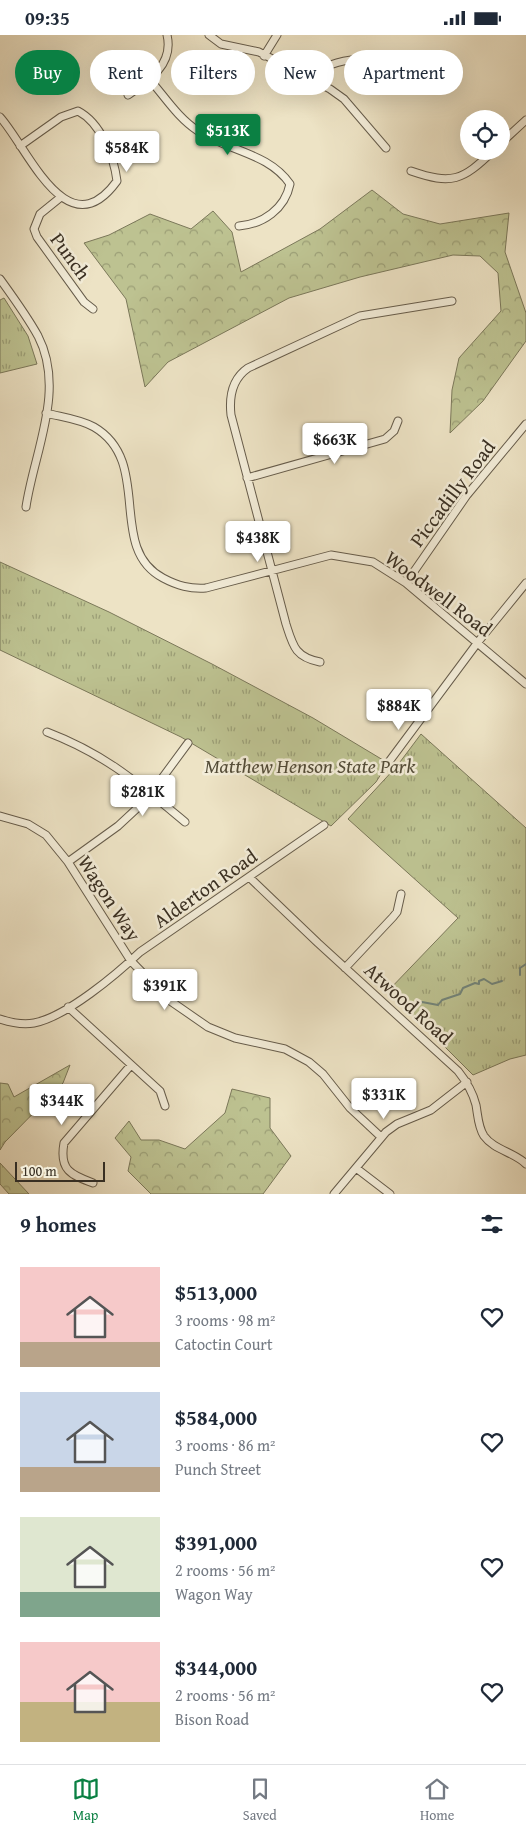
<!DOCTYPE html>
<meta charset="utf-8">
<style>
:root{--surface:#fff;--page:#f6f6f7;--text:#1f2937;--muted:#747a83;--line:#e0e1e3;--accent:#0b8043}
body{margin:0;font-family:"Gentium Book Plus",serif;background:var(--page);color:var(--text);height:100vh;display:flex;flex-direction:column;font-size:19px;white-space:nowrap}
*{box-sizing:border-box;margin:0}
p{font-size:16px;color:var(--muted)}
.icon{flex:none;width:28px;height:28px;fill:none;stroke:currentColor;stroke-width:2;stroke-linecap:round;stroke-linejoin:round}
.map{position:relative;height:1159px;overflow:hidden}
.details{display:flex;flex-direction:column;background:var(--surface);flex:1}
.details>*{flex:none}
.top-card{position:absolute;left:15px;top:15px;width:496px;height:45px;display:flex;gap:10px}
.fabs{position:absolute;left:460px;top:75px;display:grid;gap:10px}
.fabs a{display:grid;place-items:center;width:50px;height:50px;border-radius:50%;background:var(--surface);box-shadow:0 5px 20px #0002;font-size:25px}
.scale{position:absolute;left:15px;bottom:12px;width:90px;box-sizing:border-box;padding-left:5px;border:2px solid #392f22;border-top:0;font-size:14px;line-height:18px;white-space:nowrap;color:#392f22;-webkit-text-stroke:4px #f3edd9;paint-order:stroke}
.price{position:absolute;translate:-50% -42px;padding:0 11px;border-radius:5px;background:#fff;color:#222;font-size:16px;line-height:32px;filter:drop-shadow(0 1px 2px #0008)}
.price::after{content:'';position:absolute;left:50%;top:30px;width:15px;height:11px;margin-left:-8px;background:inherit;clip-path:polygon(0 0,100% 0,50% 100%)}
.price.selected{background:var(--accent);color:#fff}
ul{padding:0;list-style:none}
li{display:flex;align-items:center;gap:15px;height:125px;padding:0 20px}
li span{display:grid;place-items:center;flex:none;width:140px;height:100px;border-radius:0px;color:#555}
li>.icon{margin-inline-start:auto}
span .icon{width:60px;height:60px;fill:#fffc;stroke-width:1}
li b{font-size:21px}
h2{display:flex;justify-content:space-between;align-items:center;height:60px;padding:0 20px;font-size:21px}
.pill{padding:0 18px;border-radius:22px;background:var(--surface);box-shadow:0 5px 20px #0002;font-size:18px;line-height:45px}
.pill.selected{background:var(--accent);color:#fff}
.status{display:flex;justify-content:space-between;align-items:center;height:35px;padding:0 25px;background:var(--surface);direction:ltr}
.status svg{height:14px;fill:currentColor}
.tab-bar{display:flex;justify-content:space-around;align-items:center;height:70px;border-top:1px solid var(--line);background:var(--surface);font-size:14px;color:var(--muted)}
.tab-bar a{display:grid;justify-items:center;gap:2px}
.tab-bar .selected{color:var(--accent)}
.map>svg:first-child{display:block}
</style>
<div class="status"><b>09:35</b><svg viewBox="0 0 49 12"><path d="M0 12V9h3v3zM5 12V6h3v6zM10 12V3h3v9zM15 12V0h3v12zM26 1h20v11H26zM47 4h2v5h-2z"/></svg></div>
<div class="map">
<svg width="526" height="1159" viewBox="0 0 526 1159">
<defs>
<pattern id="forest-crowns" width="20" height="18" patternUnits="userSpaceOnUse" patternTransform="scale(1.25)"><rect width="20" height="18" fill="#bdc291"/><path d="M2 6a3 3 0 1 1 6 0M12 15a3 3 0 1 1 6 0" fill="none" stroke="#9b9e76"/></pattern>
<pattern id="park-tufts" width="24" height="20" patternUnits="userSpaceOnUse" patternTransform="scale(1.25)"><rect width="24" height="20" fill="#bdc291"/><path d="M3 7l-1-3M5 7V3M7 7l1-3M15 17l-1-3M17 17v-4M19 17l1-3" fill="none" stroke="#9b9e76"/></pattern>
</defs>
<rect width="100%" height="100%" fill="#ede3c5"/>
<filter id="stains"><feTurbulence type="fractalNoise" baseFrequency=".004" numOctaves="4"/><feColorMatrix values="0 0 0 0 .2 0 0 0 0 .09 0 0 0 0 .02 0 0 0 .5 -.17"/></filter>
<radialGradient id="worn" r=".72"><stop offset=".6" stop-color="#630" stop-opacity="0"/><stop offset="1" stop-color="#630" stop-opacity=".3"/></radialGradient>
<!-- forest -->
<path fill="url(#forest-crowns)" stroke="#7b785a" d="M372,155L403,179L440,189L509,178L505,217L526,278V306L483,366L450,398L452,355L459,323L501,276L498,238L480,221L453,220L360,242L289,263L168,327L145,352L126,264L84,208L109,200L150,179L191,194L213,176L232,197L241,237L320,194Z
M70,1030L63,1048L5,1107L0,1115V1048L8,1049L14,1062Z
M232,1054L270,1063V1093L291,1121L263,1159H151L128,1136L131,1122L115,1103L129,1086L141,1105H159L185,1114L225,1078Z
M0,1128L29,1159H9L0,1149Z"/>
<!-- park -->
<path fill="url(#park-tufts)" stroke="#7b785a" d="M4,263L28,301L37,329L0,338V265Z
M0,527L109,577L212,629L313,683L388,728L376,747L331,791L181,702L0,615Z
M421,699L526,793V1020L510,1024L473,1040L422,989L387,957L458,883L348,784L397,731Z"/>
<g fill="none" stroke-linecap="round" stroke-linejoin="round">
<!-- stream -->
<path stroke="#73857b" stroke-width="2" d="M520,940V933L526,929
M408,974L422,967L438,970L442,965L460,959L463,953L475,948L479,949V946L484,944L492,949L502,946"/>
<!-- minor casing -->
<g stroke="#665c4b" stroke-width="9">
<path id="minor" d="M209,0L221,9L259,17L330,54L344,64L386,113
M264,21L277,0
M150,45C165,62 178,83 198,96C228,116 269,118 290,149C285,174 263,189 239,191
M311,45C329,17 385,24 415,25V48H385L384,24
M128,60C149,46 174,29 167,0
M0,82C28,113 67,215 117,146C114,122 101,88 78,76L61,82L20,111
M501,108L526,85
M411,136C452,150 462,146 493,116
M61,162L40,179L34,194L37,202L84,267L93,274
M0,244C13,262 27,281 38,301C66,355 34,417 26,472
M46,378C61,382 80,384 94,392C154,427 106,513 163,543C178,551 190,554 206,553L331,520L373,527L406,548L526,649
M247,443L385,404L394,396L398,386
M406,548L467,460L526,389
M320,627C295,622 293,611 286,589L231,380C229,362 232,344 248,333L360,281L452,266
M47,697C105,719 138,748 185,787
M388,728L478,607L526,548
M0,781L28,789L46,800L68,827L131,926L169,965L208,992L235,1003L285,1014L309,1027L323,1039L350,1073L381,1102
M68,827L118,791L146,765L188,708
M249,842L318,908L458,1036C466,1046 473,1058 476,1070C478,1081 478,1092 484,1101C494,1115 514,1117 526,1129
M345,933L393,882L397,877L401,859
M68,972L160,1056L165,1071
M0,984C12,988 22,990 34,988C66,982 117,939 140,917L324,790
M356,1133L390,1159
M93,1148C71,1140 59,1135 64,1108L131,1030
M334,1159L386,1097L397,1089L431,1075L467,1047"/>
</g>
<!-- minor -->
<use href="#minor" stroke="#f3edd9" stroke-width="7"/>
</g>
<g text-anchor="middle" dominant-baseline="central" stroke-width="5" stroke-linejoin="round" paint-order="stroke">
<!-- street labels -->
<g font-size="20" fill="#392f22" stroke="#f3edd9">
<text transform="translate(71 221) rotate(54)">Punch</text>
<text transform="translate(452 458) rotate(-53)">Piccadilly Road</text>
<text transform="translate(439 558) rotate(37)">Woodwell Road</text>
<text transform="translate(205 853) rotate(-35)">Alderton Road</text>
<text transform="translate(110 863) rotate(57)">Wagon Way</text>
<text transform="translate(409 968) rotate(42)">Atwood Road</text>
</g>
<!-- park labels -->
<g font-size="20" font-style="italic" fill="#534c38" stroke="#f3edd9">
<text x="310" y="730">Matthew Henson State Park</text>
</g>
</g>
<rect width="100%" height="100%" filter="url(#stains)"/>
<rect width="100%" height="100%" fill="url(#worn)"/>
</svg>
<div class="fabs">
<a><svg class="icon" aria-label="locate" viewBox="0 0 24 24"><circle cx="12" cy="12" r="6"/><path d="M12 2v4M12 18v4M2 12h4M18 12h4"/></svg></a>
</div>
<div class="scale">100 m</div>
<b class="price selected" style="left:228px;top:121px">$513K</b>
<b class="price" style="left:127px;top:138px">$584K</b>
<b class="price" style="left:335px;top:430px">$663K</b>
<b class="price" style="left:258px;top:528px">$438K</b>
<b class="price" style="left:399px;top:696px">$884K</b>
<b class="price" style="left:143px;top:782px">$281K</b>
<b class="price" style="left:165px;top:976px">$391K</b>
<b class="price" style="left:384px;top:1085px">$331K</b>
<b class="price" style="left:62px;top:1091px">$344K</b>
<div class="top-card">
<a class="pill selected">Buy</a>
<a class="pill">Rent</a>
<a class="pill">Filters</a>
<a class="pill">New</a>
<a class="pill">Apartment</a>
</div>
</div>
<section class="details">
<h2>9 homes<svg class="icon" aria-label="filters" viewBox="0 0 24 24"><path d="M4 7h16M4 17h16"/><circle cx="9" cy="7" r="2"/><circle cx="15" cy="17" r="2"/></svg></h2>
<ul>
<li><span style="background:linear-gradient(#f6c9c9 75%,#b9a48a 0)"><svg class="icon" aria-label="home" viewBox="0 0 24 24"><path d="M3 11l9-7 9 7M6 9v11h12V9"/></svg></span><div><b>$513,000</b><p>3 rooms · 98 m²</p><p>Catoctin Court</p></div><svg class="icon" aria-label="heart" viewBox="0 0 24 24"><path d="M12 20l-8-8c-3-5 5-10 8-4 3-6 11-1 8 4z"/></svg></li>
<li><span style="background:linear-gradient(#c9d6e8 75%,#b9a48a 0)"><svg class="icon" aria-label="home" viewBox="0 0 24 24"><path d="M3 11l9-7 9 7M6 9v11h12V9"/></svg></span><div><b>$584,000</b><p>3 rooms · 86 m²</p><p>Punch Street</p></div><svg class="icon" aria-label="heart" viewBox="0 0 24 24"><path d="M12 20l-8-8c-3-5 5-10 8-4 3-6 11-1 8 4z"/></svg></li>
<li><span style="background:linear-gradient(#dfe7d0 75%,#7fa58c 0)"><svg class="icon" aria-label="home" viewBox="0 0 24 24"><path d="M3 11l9-7 9 7M6 9v11h12V9"/></svg></span><div><b>$391,000</b><p>2 rooms · 56 m²</p><p>Wagon Way</p></div><svg class="icon" aria-label="heart" viewBox="0 0 24 24"><path d="M12 20l-8-8c-3-5 5-10 8-4 3-6 11-1 8 4z"/></svg></li>
<li><span style="background:linear-gradient(#f6c9c9 60%,#c2b280 0)"><svg class="icon" aria-label="home" viewBox="0 0 24 24"><path d="M3 11l9-7 9 7M6 9v11h12V9"/></svg></span><div><b>$344,000</b><p>2 rooms · 56 m²</p><p>Bison Road</p></div><svg class="icon" aria-label="heart" viewBox="0 0 24 24"><path d="M12 20l-8-8c-3-5 5-10 8-4 3-6 11-1 8 4z"/></svg></li>
</ul>
</section>
<nav class="tab-bar">
<a class="selected"><svg class="icon" aria-label="map" viewBox="0 0 24 24"><path d="M3 6l6-2 6 2 6-2v14l-6 2-6-2-6 2zM9 4v14M15 6v14"/></svg>Map</a>
<a><svg class="icon" aria-label="saved" viewBox="0 0 24 24"><path d="M7 4h10v16l-5-4-5 4z"/></svg>Saved</a>
<a><svg class="icon" aria-label="home" viewBox="0 0 24 24"><path d="M3 11l9-7 9 7M6 9v11h12V9"/></svg>Home</a>
</nav>
